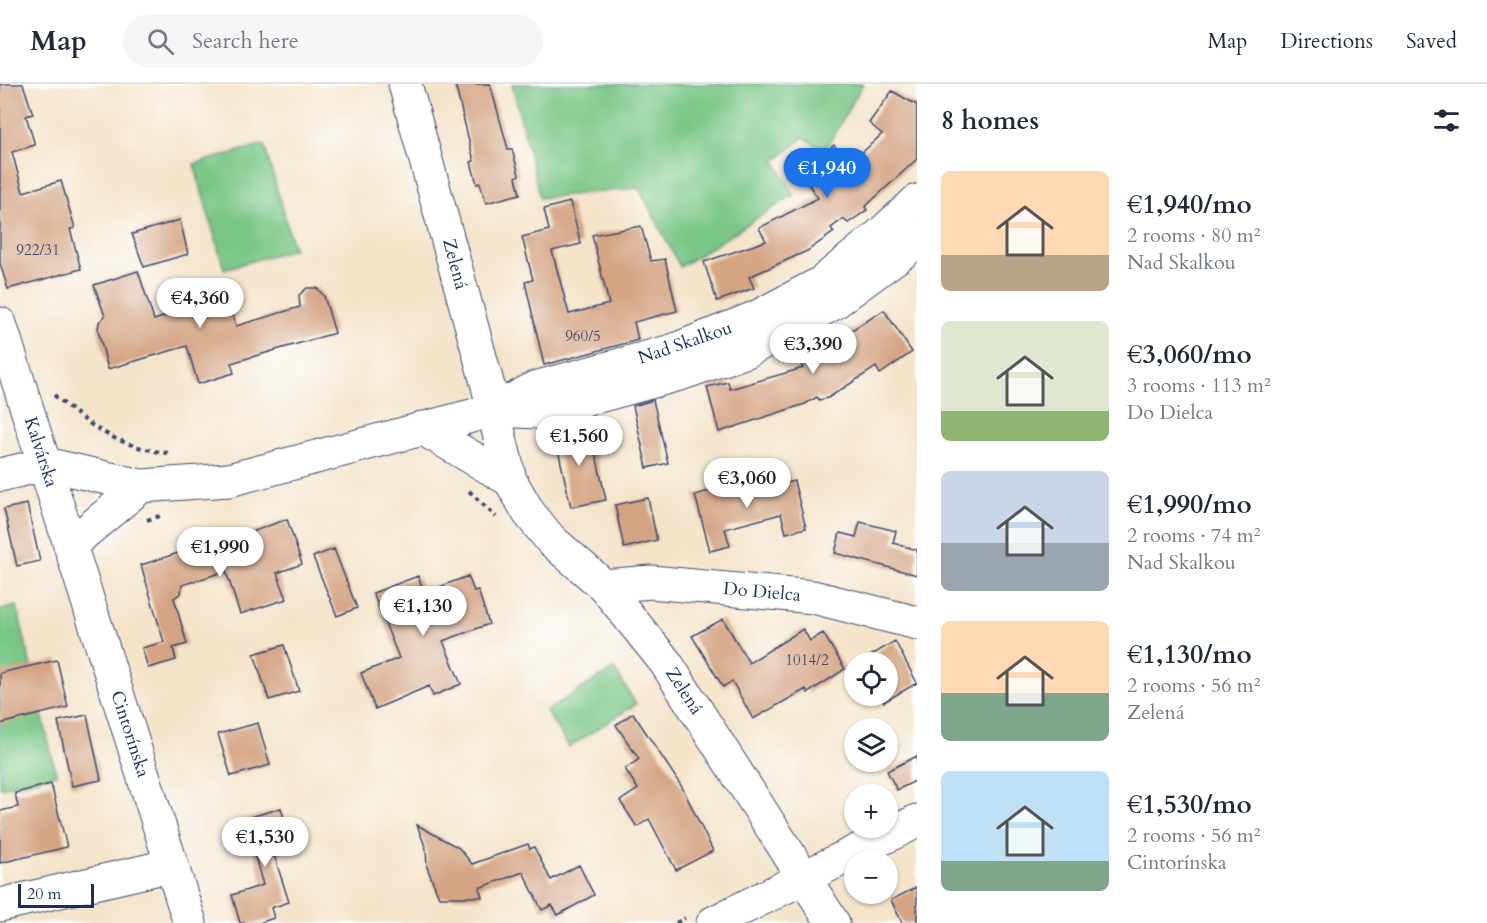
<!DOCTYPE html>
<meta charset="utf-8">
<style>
:root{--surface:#fff;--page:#f6f6f7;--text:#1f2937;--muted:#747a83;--line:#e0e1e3;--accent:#1a73e8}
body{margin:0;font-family:Cardo,serif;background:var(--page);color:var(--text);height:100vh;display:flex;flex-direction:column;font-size:22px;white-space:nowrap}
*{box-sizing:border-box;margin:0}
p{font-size:20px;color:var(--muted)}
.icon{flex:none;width:33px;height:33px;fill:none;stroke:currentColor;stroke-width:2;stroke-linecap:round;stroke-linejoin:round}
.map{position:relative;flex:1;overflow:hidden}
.panel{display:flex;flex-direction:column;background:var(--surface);width:570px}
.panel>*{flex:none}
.controls{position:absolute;left:844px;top:568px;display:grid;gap:12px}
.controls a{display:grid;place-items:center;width:54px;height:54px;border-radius:50%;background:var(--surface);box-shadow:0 2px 4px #0004;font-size:30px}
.scale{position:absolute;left:18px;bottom:15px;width:76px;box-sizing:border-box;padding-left:6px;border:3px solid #1b2f5e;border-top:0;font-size:16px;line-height:21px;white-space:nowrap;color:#1b2f5e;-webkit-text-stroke:4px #fff;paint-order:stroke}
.price{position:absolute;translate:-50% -51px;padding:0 14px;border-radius:21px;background:#fff;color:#222;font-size:20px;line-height:39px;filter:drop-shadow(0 2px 3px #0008)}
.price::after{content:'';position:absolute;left:50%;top:36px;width:18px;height:14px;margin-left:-9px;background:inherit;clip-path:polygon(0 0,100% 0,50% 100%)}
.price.current{background:var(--accent);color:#fff}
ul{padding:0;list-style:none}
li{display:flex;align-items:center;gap:18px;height:150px;padding:0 24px}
li span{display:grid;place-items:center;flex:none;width:168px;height:120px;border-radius:9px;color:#555}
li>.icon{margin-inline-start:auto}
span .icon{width:72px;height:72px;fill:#fffc;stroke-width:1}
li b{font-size:26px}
h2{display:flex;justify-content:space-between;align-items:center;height:72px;padding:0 24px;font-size:26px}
header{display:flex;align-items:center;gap:36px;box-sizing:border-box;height:84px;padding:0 30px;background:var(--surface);border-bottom:2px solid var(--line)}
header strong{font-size:28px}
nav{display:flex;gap:33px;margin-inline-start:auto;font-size:21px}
.search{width:420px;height:54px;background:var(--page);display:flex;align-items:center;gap:15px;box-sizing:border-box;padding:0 21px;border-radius:33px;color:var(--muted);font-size:22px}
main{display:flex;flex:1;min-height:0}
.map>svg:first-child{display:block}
</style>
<header>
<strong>Map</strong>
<div class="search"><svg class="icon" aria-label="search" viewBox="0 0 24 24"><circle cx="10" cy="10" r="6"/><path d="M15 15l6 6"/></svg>Search here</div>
<nav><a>Map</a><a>Directions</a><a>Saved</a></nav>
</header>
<main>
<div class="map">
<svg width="917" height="839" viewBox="0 0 917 839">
<rect width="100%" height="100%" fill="#fff"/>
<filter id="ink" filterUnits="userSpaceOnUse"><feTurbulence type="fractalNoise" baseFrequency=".0167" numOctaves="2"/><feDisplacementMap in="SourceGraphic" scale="12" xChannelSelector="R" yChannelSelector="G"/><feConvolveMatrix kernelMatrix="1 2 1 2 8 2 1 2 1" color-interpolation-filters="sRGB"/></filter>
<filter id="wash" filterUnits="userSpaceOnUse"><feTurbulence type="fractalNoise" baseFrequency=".008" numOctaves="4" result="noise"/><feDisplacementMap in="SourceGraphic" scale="24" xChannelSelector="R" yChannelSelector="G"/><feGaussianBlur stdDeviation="1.35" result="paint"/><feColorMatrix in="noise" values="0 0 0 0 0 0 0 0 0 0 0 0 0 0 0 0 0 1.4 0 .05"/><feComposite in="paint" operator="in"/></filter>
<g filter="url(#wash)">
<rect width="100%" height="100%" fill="#f4e4ca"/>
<!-- green -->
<path fill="#79c685" stroke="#4a7a72" stroke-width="1.5" d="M512,0H863L824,68L804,53L775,77L794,111L680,183L639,104L540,114Z
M264,60L294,165L224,185L194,80Z
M17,522L56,690L0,704V526Z
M614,584L636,620L569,663L546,627Z"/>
<g id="blocks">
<!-- building -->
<path fill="#d4a483" d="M0,0H23L33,30L26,32L35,61L12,68L23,108L61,97L75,144L70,145L81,185L8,205L0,180Z
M455,0H490L508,65H512L519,91L516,93L520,110L486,119L480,99L477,100L471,78L474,77Z
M892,7L917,21V75L865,123L867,126L848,139L843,135L831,144L834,148L807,167L749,193L754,204L717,217L704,178L766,157L759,144L818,114L799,87L834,61L849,81L882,50L869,39Z
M570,118L581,160L552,167L569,230L609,220L592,151L641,142L651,177L665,175L677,227L634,238L638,256L544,281L525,198L533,196L522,153L549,146L544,125Z
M180,136L188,170L144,183L132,150Z
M138,187L154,236L227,211L236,242L300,223L299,211L307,204H317L324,212L335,249L231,279L234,289L198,300L187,262L108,285L98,246L99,238L105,232L94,201Z
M884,226L912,268L880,290L876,283L828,314L819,316L817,313L805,320L719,348L707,303L728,298L730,305L803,284L800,278Z
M653,316L668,379L647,384L633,322Z
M573,338L577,356L592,353L606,416L571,423L553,344Z
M755,394L758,407L794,397L806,444L786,449L781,430L725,445L730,462L710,467L695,411Z
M648,414L657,456L624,464L615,421Z
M27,420L40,477L17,482L4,425Z
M287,435L302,480L277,489L287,515L240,530L226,487L182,501L181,509L174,514L187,560L173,564L176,576L148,584L142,564L164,558L141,481L237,450L238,453Z
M860,438L896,447L893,459L917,466V491L835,469L840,449L856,453Z
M334,465L357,524L337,532L313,473Z
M418,492L424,509L468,492L474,507L478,506L489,540L443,557L461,600L433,612L429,602L375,625L361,589L399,574L373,509Z
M723,535L749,579L803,545L810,557L823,549L845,585L808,609L806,605L753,635L732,597L723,603L692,552Z
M895,557L917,599L884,618L881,612H888V579L860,578Z
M284,561L299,607L269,616L254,570Z
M57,576L68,623L0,640V589Z
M633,629L682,703L713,767L676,786L649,735L637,743L620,717L638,705L625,685L639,675L616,641Z
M87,631L101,696L72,702L58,637Z
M258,639L270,681L231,692L218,650Z
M917,672V696L897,706L887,687Z
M51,700L67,763L0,779V727L18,723L15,709Z
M281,724L293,765L274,771L289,818L271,824L274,834L259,839H240L232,811L263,801L244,735Z
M417,741L459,764L472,780L528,760L530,765L534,763L551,796L579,781L594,811L558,831L552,821L542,826L523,788L479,804L482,813H439L427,783L426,765Z
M917,803V839H902L891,816Z"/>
</g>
</g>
<g filter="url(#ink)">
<use href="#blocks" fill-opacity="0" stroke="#3c4a6e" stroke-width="1.5"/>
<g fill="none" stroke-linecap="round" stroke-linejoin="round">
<!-- minor casing -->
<g stroke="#3c4a6e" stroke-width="35">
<path id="minor" d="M405,0L488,302L510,396L529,429L551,456L604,502L666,579L833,839
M0,240L190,839
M496,326L539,328L683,289L747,267L834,219L906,166L917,154
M422,344L510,396
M0,391L46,380L141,402L229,396L494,326L535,304L672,267L757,233L821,199L881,150L917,117
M70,461L141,402
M604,502L651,498L813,513L917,539
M0,821L172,781
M713,839L917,737"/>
</g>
<!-- path -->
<path stroke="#3c4a6e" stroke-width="4" stroke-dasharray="4.5 4.5" stroke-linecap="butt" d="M54,311C90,343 119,363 168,369
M469,407L496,433
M147,436L163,431
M676,839L685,834"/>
<!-- minor -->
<use href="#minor" stroke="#fff" stroke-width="33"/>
</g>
</g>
<g text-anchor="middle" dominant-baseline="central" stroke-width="6" stroke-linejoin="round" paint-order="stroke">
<!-- number labels -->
<g font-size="15" fill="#494c67">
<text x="38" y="166">922/31</text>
<text x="583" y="252">960/5</text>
<text x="807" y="576">1014/2</text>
</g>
<!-- street labels -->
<g font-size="18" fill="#1b2f5e" stroke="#fff">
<text transform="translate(455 180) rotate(75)">Zelená</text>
<text transform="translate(685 259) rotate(-19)">Nad Skalkou</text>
<text transform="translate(41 368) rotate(72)">Kalvárska</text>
<text transform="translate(762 508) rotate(5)">Do Dielca</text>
<text transform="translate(684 607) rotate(57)">Zelená</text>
<text transform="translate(130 650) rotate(72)">Cintorínska</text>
</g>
</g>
</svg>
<div class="controls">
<a><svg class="icon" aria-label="locate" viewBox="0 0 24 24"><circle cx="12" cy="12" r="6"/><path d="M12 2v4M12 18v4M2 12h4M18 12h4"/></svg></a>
<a><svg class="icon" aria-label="layers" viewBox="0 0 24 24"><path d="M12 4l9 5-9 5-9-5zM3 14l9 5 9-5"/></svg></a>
<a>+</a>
<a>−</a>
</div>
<div class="scale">20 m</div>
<b class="price current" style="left:827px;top:115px">€1,940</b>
<b class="price" style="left:200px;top:245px">€4,360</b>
<b class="price" style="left:813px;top:291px">€3,390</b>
<b class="price" style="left:579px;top:383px">€1,560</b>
<b class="price" style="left:747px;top:425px">€3,060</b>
<b class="price" style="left:220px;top:494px">€1,990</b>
<b class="price" style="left:423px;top:553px">€1,130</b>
<b class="price" style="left:265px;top:784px">€1,530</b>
</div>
<section class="panel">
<h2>8 homes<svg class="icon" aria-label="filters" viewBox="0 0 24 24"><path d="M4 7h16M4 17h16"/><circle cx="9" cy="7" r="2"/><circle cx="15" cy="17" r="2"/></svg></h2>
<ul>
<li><span style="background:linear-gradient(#ffd9b3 70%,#b9a48a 0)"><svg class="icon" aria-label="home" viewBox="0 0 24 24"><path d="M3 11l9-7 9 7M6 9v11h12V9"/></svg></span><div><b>€1,940/mo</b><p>2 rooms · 80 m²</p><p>Nad Skalkou</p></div></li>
<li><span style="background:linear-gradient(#dfe7d0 75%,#8fb573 0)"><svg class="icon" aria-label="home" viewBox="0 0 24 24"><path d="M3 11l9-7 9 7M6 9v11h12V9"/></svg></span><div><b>€3,060/mo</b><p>3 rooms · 113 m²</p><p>Do Dielca</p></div></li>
<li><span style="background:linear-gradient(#c9d6e8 60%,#9aa5b1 0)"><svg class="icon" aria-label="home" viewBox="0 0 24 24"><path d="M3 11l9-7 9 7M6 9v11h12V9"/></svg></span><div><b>€1,990/mo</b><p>2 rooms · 74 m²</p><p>Nad Skalkou</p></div></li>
<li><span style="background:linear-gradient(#ffd9b3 60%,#7fa58c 0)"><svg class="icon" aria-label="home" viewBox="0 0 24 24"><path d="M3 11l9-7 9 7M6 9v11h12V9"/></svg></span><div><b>€1,130/mo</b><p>2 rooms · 56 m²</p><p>Zelená</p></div></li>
<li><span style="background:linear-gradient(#bfe0f5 75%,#7fa58c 0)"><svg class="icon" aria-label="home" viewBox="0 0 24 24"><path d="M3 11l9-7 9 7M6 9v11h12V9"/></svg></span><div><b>€1,530/mo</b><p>2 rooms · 56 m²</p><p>Cintorínska</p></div></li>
</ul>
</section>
</main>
